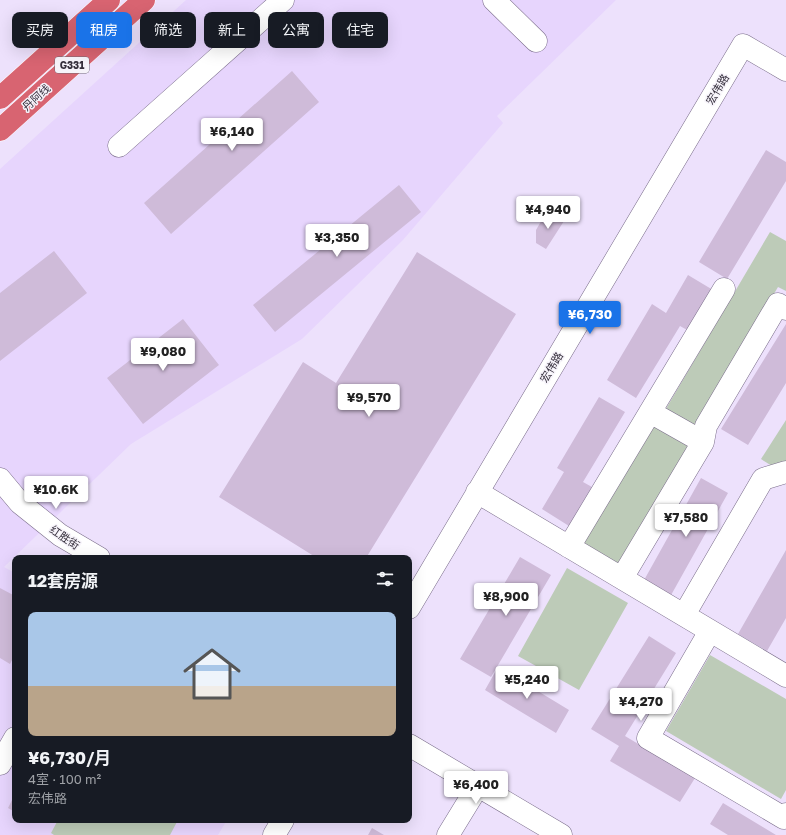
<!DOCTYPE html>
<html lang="zh">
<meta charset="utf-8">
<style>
:root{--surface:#171b24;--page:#20242c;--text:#f1f3f6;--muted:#9ea1a6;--accent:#1a73e8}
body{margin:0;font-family:"Golos Text","Noto Sans SC",sans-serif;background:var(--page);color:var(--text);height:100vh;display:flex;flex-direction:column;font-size:15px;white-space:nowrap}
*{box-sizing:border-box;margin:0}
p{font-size:13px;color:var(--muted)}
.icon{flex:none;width:22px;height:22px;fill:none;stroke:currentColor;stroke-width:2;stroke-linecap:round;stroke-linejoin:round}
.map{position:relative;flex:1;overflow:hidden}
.details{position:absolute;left:12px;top:555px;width:400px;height:268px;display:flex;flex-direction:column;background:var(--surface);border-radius:8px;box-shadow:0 4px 16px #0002}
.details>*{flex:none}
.banner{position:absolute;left:12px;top:12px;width:400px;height:36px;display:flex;gap:8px}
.price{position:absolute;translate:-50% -34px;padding:0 9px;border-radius:4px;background:#fff;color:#222;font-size:13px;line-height:26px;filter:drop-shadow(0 1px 2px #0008)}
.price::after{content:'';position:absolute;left:50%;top:24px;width:12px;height:9px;margin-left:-6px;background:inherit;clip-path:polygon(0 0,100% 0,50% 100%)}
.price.active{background:var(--accent);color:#fff}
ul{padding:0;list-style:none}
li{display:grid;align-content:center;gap:8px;height:212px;padding:0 16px}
li span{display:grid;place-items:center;height:124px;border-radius:8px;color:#555}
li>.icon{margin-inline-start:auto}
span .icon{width:72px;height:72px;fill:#fffc;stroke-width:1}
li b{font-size:17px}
h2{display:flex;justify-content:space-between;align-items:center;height:48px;padding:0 16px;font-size:17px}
.tag{padding:0 14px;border-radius:8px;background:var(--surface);box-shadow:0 4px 16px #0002;font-size:14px;line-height:36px}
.tag.active{background:var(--accent);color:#fff}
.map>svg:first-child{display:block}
</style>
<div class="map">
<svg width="786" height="835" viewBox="0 0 786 835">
<rect width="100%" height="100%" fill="#ede1fc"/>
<!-- built -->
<path fill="#e7d5fd" d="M186,0H616L497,116L503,123L403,240L302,339L131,444L4,567L15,573V820H227L218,835H0V169Z"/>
<!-- green -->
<path fill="#bdcbb8" d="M770,232L786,241V291L778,287L694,430L664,412Z
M786,420V461L772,466L761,459Z
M652,422L693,446L622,566L582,542Z
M567,568L628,603L579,690L518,656Z
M710,655L786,699V790L781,799L666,731Z
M58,820H178L170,835H54L51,833Z"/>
<!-- building -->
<path fill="#cfbbd9" d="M292,71L319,102L171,234L144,203Z
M766,150L786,162V181L727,279L699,262Z
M399,185L421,212L275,332L253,305Z
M547,211L564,221L546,249L536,243V230Z
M54,251L87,293L0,361V293Z
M417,252L516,314L366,558H317L219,497L303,362L336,383Z
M688,275L713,290L689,331L680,326L636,398L607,380L652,304L666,313Z
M183,319L219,365L143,424L107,378Z
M786,324V383L748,445L721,429Z
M599,397L625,412L583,482L592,487L569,526L542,509L564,472L557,468Z
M701,478L728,493L670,597L643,582Z
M786,550V618L767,651L738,634Z
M520,557L551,575L491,677L460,659Z
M0,588L15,596V654L10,664L0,658Z
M649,636L676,653L625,736L695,778L680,802L610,761L619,746L591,729Z
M498,667L569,710L556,733L485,690Z
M15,794V812L8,808Z
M723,803L776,835H728L710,824Z
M372,828L384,835H368Z"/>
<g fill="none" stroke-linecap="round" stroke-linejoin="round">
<!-- minor casing -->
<g stroke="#796c89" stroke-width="23">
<path id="minor" d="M494,0L536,41
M119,146L283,0
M650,412L703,442
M0,479L20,503L60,535L99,558
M477,492L786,676
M569,547L724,289
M622,578L703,442L706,426L778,304L786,309
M409,608L743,45L786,70
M684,615L763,479L786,472
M710,631L648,738L784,818L786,814
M409,745L561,835
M0,764L15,738
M274,835L283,820
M448,835L478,786"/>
</g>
<!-- highway casing -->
<g stroke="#fff" stroke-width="23">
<path id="highway" d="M0,98L109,0
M0,130L144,0"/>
</g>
<!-- minor -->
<use href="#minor" stroke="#fff" stroke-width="22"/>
<!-- highway -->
<use href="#highway" stroke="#d86471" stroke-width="22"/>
</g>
<g text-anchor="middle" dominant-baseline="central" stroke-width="3" stroke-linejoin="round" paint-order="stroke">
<!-- shield labels -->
<rect fill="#f6f3fa" stroke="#706a76" stroke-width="1" x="55" y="57" width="34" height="16" rx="3"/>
<g font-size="10" font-weight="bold" fill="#36303d">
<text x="72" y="65">G331</text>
</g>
<!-- street labels -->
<g font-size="11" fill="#36303d" stroke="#f6f3fa">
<text transform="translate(717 89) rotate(-59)">宏伟路</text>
<text transform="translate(36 97) rotate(-42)">丹阿线</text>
<text transform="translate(551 367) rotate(-59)">宏伟路</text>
<text transform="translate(65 537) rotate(34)">红胜街</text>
</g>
</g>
</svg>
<b class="price" style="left:232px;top:152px">¥6,140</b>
<b class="price" style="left:548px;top:230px">¥4,940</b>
<b class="price" style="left:337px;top:258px">¥3,350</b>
<b class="price active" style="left:590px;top:335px">¥6,730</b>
<b class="price" style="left:163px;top:372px">¥9,080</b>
<b class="price" style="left:369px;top:418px">¥9,570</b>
<b class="price" style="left:56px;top:510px">¥10.6K</b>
<b class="price" style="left:686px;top:538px">¥7,580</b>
<b class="price" style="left:506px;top:617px">¥8,900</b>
<b class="price" style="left:527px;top:700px">¥5,240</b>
<b class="price" style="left:641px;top:722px">¥4,270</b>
<b class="price" style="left:476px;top:805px">¥6,400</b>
<div class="banner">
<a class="tag">买房</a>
<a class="tag active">租房</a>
<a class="tag">筛选</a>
<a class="tag">新上</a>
<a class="tag">公寓</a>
<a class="tag">住宅</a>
</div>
<section class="details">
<h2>12套房源<svg class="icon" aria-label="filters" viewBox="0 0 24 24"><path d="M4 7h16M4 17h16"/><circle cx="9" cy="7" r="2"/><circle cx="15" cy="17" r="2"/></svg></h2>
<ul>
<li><span style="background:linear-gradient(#a9c7e8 60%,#b9a48a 0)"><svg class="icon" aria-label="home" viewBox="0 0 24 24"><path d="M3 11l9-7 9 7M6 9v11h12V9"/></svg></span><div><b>¥6,730/月</b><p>4室 · 100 m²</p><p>宏伟路</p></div></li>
</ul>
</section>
</div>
